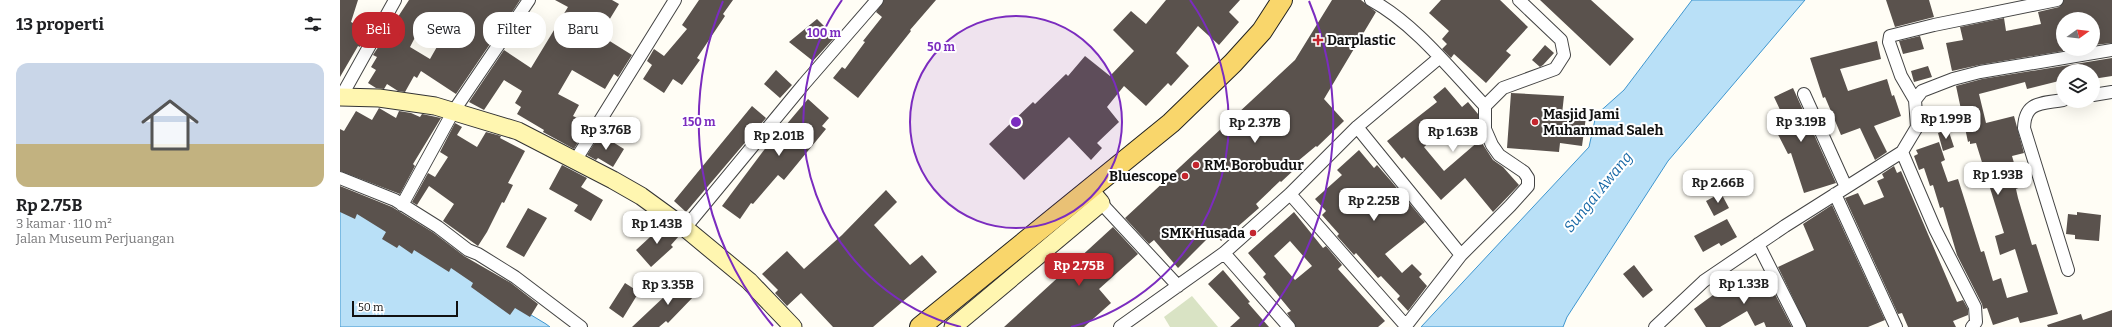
<!DOCTYPE html>
<html lang="id">
<meta charset="utf-8">
<style>
:root{--surface:#fff;--page:#f6f6f6;--text:#202124;--muted:#757577;--line:#e0e0e0;--accent:#c4262e}
body{margin:0;font-family:Bitter,serif;background:var(--page);color:var(--text);height:100vh;display:flex;flex-direction:column;font-size:15px;white-space:nowrap}
*{box-sizing:border-box;margin:0}
p{font-size:13px;color:var(--muted)}
.icon{flex:none;width:22px;height:22px;fill:none;stroke:currentColor;stroke-width:2;stroke-linecap:round;stroke-linejoin:round}
.map{position:relative;flex:1;overflow:hidden}
.details{display:flex;flex-direction:column;background:var(--surface);width:340px}
.details>*{flex:none}
.hud{position:absolute;left:12px;top:12px;width:380px;height:36px;display:flex;gap:8px}
.needle{width:26px;rotate:75deg}
.fabs{position:absolute;left:1716px;top:12px;display:grid;gap:8px}
.fabs a{display:grid;place-items:center;width:44px;height:44px;border-radius:50%;background:var(--surface);box-shadow:0 4px 16px #0002;font-size:20px}
.scale{position:absolute;left:12px;bottom:10px;width:106px;box-sizing:border-box;padding-left:4px;border:2px solid #111;border-top:0;font-size:11px;line-height:14px;white-space:nowrap;color:#111;-webkit-text-stroke:3px #fff;paint-order:stroke}
.price{position:absolute;translate:-50% -34px;padding:0 9px;border-radius:8px;background:#fff;color:#222;font-size:13px;line-height:26px;filter:drop-shadow(0 1px 2px #0008)}
.price::after{content:'';position:absolute;left:50%;top:24px;width:12px;height:9px;margin-left:-6px;background:inherit;clip-path:polygon(0 0,100% 0,50% 100%)}
.price.on{background:var(--accent);color:#fff}
ul{padding:0;list-style:none}
li{display:grid;align-content:center;gap:8px;height:212px;padding:0 16px}
li+li{border-top:1px solid var(--line)}
li span{display:grid;place-items:center;height:124px;border-radius:12px;color:#555}
li>.icon{margin-inline-start:auto}
span .icon{width:72px;height:72px;fill:#fffc;stroke-width:1}
li b{font-size:17px}
h2{display:flex;justify-content:space-between;align-items:center;height:48px;padding:0 16px;font-size:17px}
.chip{padding:0 14px;border-radius:16px;background:var(--surface);box-shadow:0 4px 16px #0002;font-size:14px;line-height:36px}
.chip.on{background:var(--accent);color:#fff}
main{display:flex;flex:1;min-height:0}
.map>svg:first-child{display:block}
</style>
<main>
<section class="details">
<h2>13 properti<svg class="icon" aria-label="filters" viewBox="0 0 24 24"><path d="M4 7h16M4 17h16"/><circle cx="9" cy="7" r="2"/><circle cx="15" cy="17" r="2"/></svg></h2>
<ul>
<li><span style="background:linear-gradient(#c9d6e8 65%,#c2b280 0)"><svg class="icon" aria-label="home" viewBox="0 0 24 24"><path d="M3 11l9-7 9 7M6 9v11h12V9"/></svg></span><div><b>Rp 2.75B</b><p>3 kamar · 110 m²</p><p>Jalan Museum Perjuangan</p></div></li>
</ul>
</section>
<div class="map">
<svg width="1772" height="327" viewBox="0 0 1772 327">
<rect width="100%" height="100%" fill="#fffdf5"/>
<!-- cemetery -->
<path fill="#d9e3c4" d="M852,296L878,327H830L824,317Z"/>
<!-- water -->
<path fill="#b9e0f7" stroke="#3f96cf" d="M1352,0H1465L1328,161L1227,317L1223,327H1081L1249,147L1256,115L1284,90Z
M0,200L206,324L210,327H0Z"/>
<!-- building -->
<path fill="#5a524d" fill-rule="evenodd" d="M0,0H18L11,22L29,31L20,47L18,46L0,77Z
M69,0H180L169,17L164,14L148,39L152,41L116,94L81,71L77,78L74,76L65,92L58,91L47,84L44,89L36,88L28,83L36,70L31,67L37,57L33,55ZM85,18L106,31L90,59L70,47Z
M215,0H272L279,4L260,35L292,55L278,77L274,74L265,89L232,70L218,94L239,105L233,116L249,124L234,149L203,132L204,130L177,114L181,107L175,103L182,91L164,80L144,110L129,102L164,50L191,68L228,7Z
M359,0H393L383,14L385,16L357,58L360,60L342,85L333,79L324,93L303,79L312,65L307,61L314,49L324,56L347,29L342,25Z
M544,0H596L570,30L571,31L518,98L493,78L502,67L505,69L525,42L523,41L542,17L536,12Z
M826,0H900L889,12L899,22L879,45L858,26L836,53L849,66L831,86L828,83L806,106L784,86L767,107L779,122L757,143L762,148L751,160L729,137L684,180L649,144L693,102L695,104L726,74L728,76L745,56L770,76L794,51L773,30L791,11L806,24Z
M992,0H1021L1036,12L984,99L1004,121L977,147L976,146L952,166L955,169L941,182L940,181L916,204L919,208L903,222L881,241L874,232L838,268L814,240L809,244L785,218L955,60Z
M1101,0H1160L1188,27L1166,51L1171,55L1146,83L1114,54L1111,58L1102,49L1107,44L1102,39L1109,31L1089,13Z
M1200,0H1251L1294,39L1270,66Z
M1546,0H1589L1594,17L1555,27Z
M1724,0H1772V43L1754,45L1753,19H1723V51L1639,65L1612,71L1606,43L1623,40L1620,27L1664,18L1666,31L1701,24L1698,12L1719,7Z
M477,19L495,37L473,61L449,42Z
M1580,36L1584,49L1563,54L1559,41Z
M1537,41L1541,59L1500,69L1508,91L1547,79L1552,96L1554,95L1561,116L1534,126L1547,152L1535,160L1520,128L1501,135L1485,97L1483,98L1470,58Z
M1205,45L1214,53L1203,65L1200,67L1192,60Z
M1772,58V76L1753,79V71H1723V80L1687,89L1685,82L1639,94L1646,123L1674,116L1684,153L1672,156L1681,187L1676,189L1678,198L1692,245L1696,244L1718,314L1680,323L1678,317L1653,325L1647,308L1643,309L1642,304L1617,255L1603,207L1600,208L1593,185L1590,186L1584,168L1579,170L1574,156L1578,154L1576,150L1599,142L1605,160L1601,162L1608,182L1618,179L1641,252L1644,251L1653,281L1661,278L1667,298L1688,292L1675,249L1660,255L1655,236L1664,233L1636,143L1630,144V141L1628,142L1616,86L1642,79Z
M1588,66L1592,77L1574,82L1571,71Z
M436,70L452,85L440,98L424,84Z
M1105,87L1122,107L1128,102L1138,114V123L1124,134L1113,121L1084,147L1104,171L1140,140L1153,160L1163,167L1179,185L1153,212L1125,178L1101,200L1064,157L1062,159L1047,141L1097,102L1093,97Z
M1453,88L1496,183L1464,193L1451,153L1448,154L1429,117L1441,112L1434,97Z
M1171,93L1224,96L1222,114L1246,117L1242,146L1220,143L1219,152L1167,148Z
M468,99L489,118L482,126L486,129L444,180L438,175L413,204L411,203L400,219L382,206L433,138L431,136L437,129L440,132Z
M412,106L426,118L346,212L334,201Z
M39,108L56,118L59,111L71,113L80,117L82,114L101,118L73,164L75,166L60,194L0,171V129L4,131L16,111L32,120Z
M115,123L122,127L117,135L137,147L146,132L161,136L160,138L185,151L168,183L173,185L164,203L162,202L147,232L138,246L103,221L114,204L89,186L77,205L72,202L88,173L95,177L108,157L100,152Z
M1608,129L1614,147L1603,151L1598,133Z
M260,134L284,149L273,167L258,158L256,160L247,155Z
M1019,150L1034,168L1037,165L1051,181L1085,222L1045,254L1062,273L1072,264L1082,274L1079,277L1087,286L1068,311L1057,299L1060,296L1041,276L1038,278L1016,253L1014,255L997,236L999,234L982,215L986,211L975,199L1002,175L997,170Z
M222,165L247,178L241,187L263,200L251,221L234,211L238,205L209,189Z
M1554,166L1557,173L1561,171L1617,302L1623,300L1628,309V315L1613,321L1616,327H1568L1562,313L1558,314L1505,198L1518,193L1524,205L1544,197L1537,181L1544,178L1542,174Z
M0,186L52,207L94,233L124,256L171,283L198,304L190,317L175,308L170,315L131,287L133,283L111,268L109,272L74,250L72,254L59,245L57,248L42,239L46,232L17,214L15,219L0,212Z
M546,190L557,202L534,225L570,265L582,255L597,272L533,327H493L461,293L447,306L435,293L438,290L422,274L447,251L464,269L502,235Z
M1381,193L1389,208L1374,216L1366,201Z
M1492,205L1545,320L1528,327H1467L1438,267L1474,250L1463,224Z
M188,208L207,218L184,257L166,247Z
M954,212L983,248L986,246L1002,265L998,269L1045,321L1038,327H956L947,313L951,311L923,277L926,274L908,253ZM950,241L972,266L955,280L934,256Z
M1737,212L1761,215L1759,241L1735,239V235L1726,234L1728,214L1737,215Z
M1387,219L1397,237L1381,246L1379,243L1363,252L1354,236Z
M323,225L339,236L331,245L333,247L311,267L296,250Z
M773,227L798,254L759,289L771,303L744,327H664Z
M1294,265L1313,290L1303,298L1283,274Z
M883,270L910,302L908,303L929,327H890L900,318L868,284Z
M1424,273L1452,327H1426L1424,322L1415,326L1407,311L1380,327H1366L1354,309L1373,295L1372,292L1387,284L1391,291Z
M343,279L357,293L328,323L326,321L319,327H292Z
M285,283L299,292L283,318L269,308Z
M1772,310V327H1708L1707,325L1741,314L1743,320Z"/>
<g fill="none" stroke-linecap="round" stroke-linejoin="round">
<!-- street casing -->
<g stroke="#444" stroke-width="14">
<path id="street" d="M1031,0C1074,23 1111,70 1145,106
M1464,94L1506,187
M1753,95L1772,92
M1,97L55,0
M1575,100L1582,91L1613,79L1640,72L1772,50
M1723,100C1701,104 1685,101 1684,128L1728,270
M1017,127L1121,255
M1562,152L1595,229L1635,307L1636,322L1632,327
M235,161L335,0
M0,178L55,200L98,227L128,250L138,254L175,277L241,327
M950,194L1066,326
M1495,194L1556,327
M761,203L838,286
M62,205L113,112L189,0
M345,228L464,84L537,0
M1418,244L1460,327
M884,253L949,327
M780,327L884,253L950,194L1017,127L1099,58
M1065,327L1121,255L1170,206L1188,186V178L1184,172L1159,155L1152,145L1145,129V106L1163,88L1215,69L1224,55L1221,40L1179,0
M1315,327L1364,281L1445,226L1562,152L1577,127L1575,100L1561,76L1549,42L1550,36L1594,25L1717,0"/>
</g>
<!-- secondary casing -->
<g stroke="#333" stroke-width="19">
<path id="secondary" d="M0,97L39,98L95,106L178,131L273,180L301,196L345,228L409,281L453,327
M613,327L761,203L750,190"/>
</g>
<!-- primary casing -->
<g stroke="#222" stroke-width="22">
<path id="primary" d="M580,327L831,123L893,63L922,31L942,0"/>
</g>
<!-- street -->
<use href="#street" stroke="#fff" stroke-width="12"/>
<!-- secondary -->
<use href="#secondary" stroke="#fff6b0" stroke-width="17"/>
<!-- primary -->
<use href="#primary" stroke="#f9d66b" stroke-width="20"/>
</g>
<!-- distance rings -->
<circle cx="676" cy="122" r="106" fill="#7b2cbf" fill-opacity=".12"/>
<g fill="none" stroke="#7b2cbf" stroke-width="2">
<circle cx="676" cy="122" r="106"/>
<path d="M621 327A212 212 0 0 1 502 0M850 0A212 212 0 0 1 731 327"/>
<path d="M433 326A317 317 0 0 1 383 1M969 1A317 317 0 0 1 919 326"/>
</g>
<!-- markers -->
<g fill="#c4262e" stroke="#fff" stroke-width="1.5">
<path d="M976 34h4v4h4v4h-4v4h-4v-4h-4v-4h4z"/>
<circle cx="1195" cy="122" r="4"/>
<circle cx="856" cy="165" r="4"/>
<circle cx="845" cy="176" r="4"/>
<circle cx="913" cy="233" r="4"/>
</g>
<g text-anchor="middle" dominant-baseline="central" stroke-width="4" stroke-linejoin="round" paint-order="stroke">
<!-- poi labels -->
<g font-size="14" font-weight="bold" fill="#111" stroke="#fff" text-anchor="start">
<text x="987" y="40">Darplastic</text>
<text x="1203" y="114">Masjid Jami<tspan x="1203" dy="16">Muhammad Saleh</tspan></text>
<text x="864" y="165">RM. Borobudur</text>
<text x="837" y="176" text-anchor="end">Bluescope</text>
<text x="905" y="233" text-anchor="end">SMK Husada</text>
</g>
<!-- water labels -->
<g font-size="15" font-style="italic" fill="#1768a6" stroke="#fff">
<text transform="translate(1258 192) rotate(-51)">Sungai Awang</text>
</g>
</g>
<circle cx="676" cy="122" r="6" fill="#7b2cbf" stroke="#fff" stroke-width="2"/>
<g font-size="12" text-anchor="middle" font-weight="bold" fill="#7b2cbf" stroke="#fff" stroke-width="4" stroke-linejoin="round" paint-order="stroke">
<text x="484" y="37">100 m</text>
<text x="601" y="51">50 m</text>
<text x="359" y="126">150 m</text>
</g>
</svg>
<div class="fabs">
<a><svg class="needle" viewBox="-14 -14 28 28"><path d="M0-13l5 13h-10z" fill="#e53935"/><path d="M0 13l5-13h-10z" fill="#757577"/></svg></a>
<a><svg class="icon" aria-label="layers" viewBox="0 0 24 24"><path d="M12 4l9 5-9 5-9-5zM3 14l9 5 9-5"/></svg></a>
</div>
<div class="scale">50 m</div>
<b class="price" style="left:1606px;top:140px">Rp 1.99B</b>
<b class="price" style="left:1461px;top:143px">Rp 3.19B</b>
<b class="price" style="left:915px;top:144px">Rp 2.37B</b>
<b class="price" style="left:266px;top:151px">Rp 3.76B</b>
<b class="price" style="left:1113px;top:153px">Rp 1.63B</b>
<b class="price" style="left:439px;top:157px">Rp 2.01B</b>
<b class="price" style="left:1658px;top:196px">Rp 1.93B</b>
<b class="price" style="left:1378px;top:204px">Rp 2.66B</b>
<b class="price" style="left:1034px;top:222px">Rp 2.25B</b>
<b class="price" style="left:317px;top:245px">Rp 1.43B</b>
<b class="price on" style="left:739px;top:287px">Rp 2.75B</b>
<b class="price" style="left:1404px;top:305px">Rp 1.33B</b>
<b class="price" style="left:328px;top:306px">Rp 3.35B</b>
<div class="hud">
<a class="chip on">Beli</a>
<a class="chip">Sewa</a>
<a class="chip">Filter</a>
<a class="chip">Baru</a>
</div>
</div>
</main>
